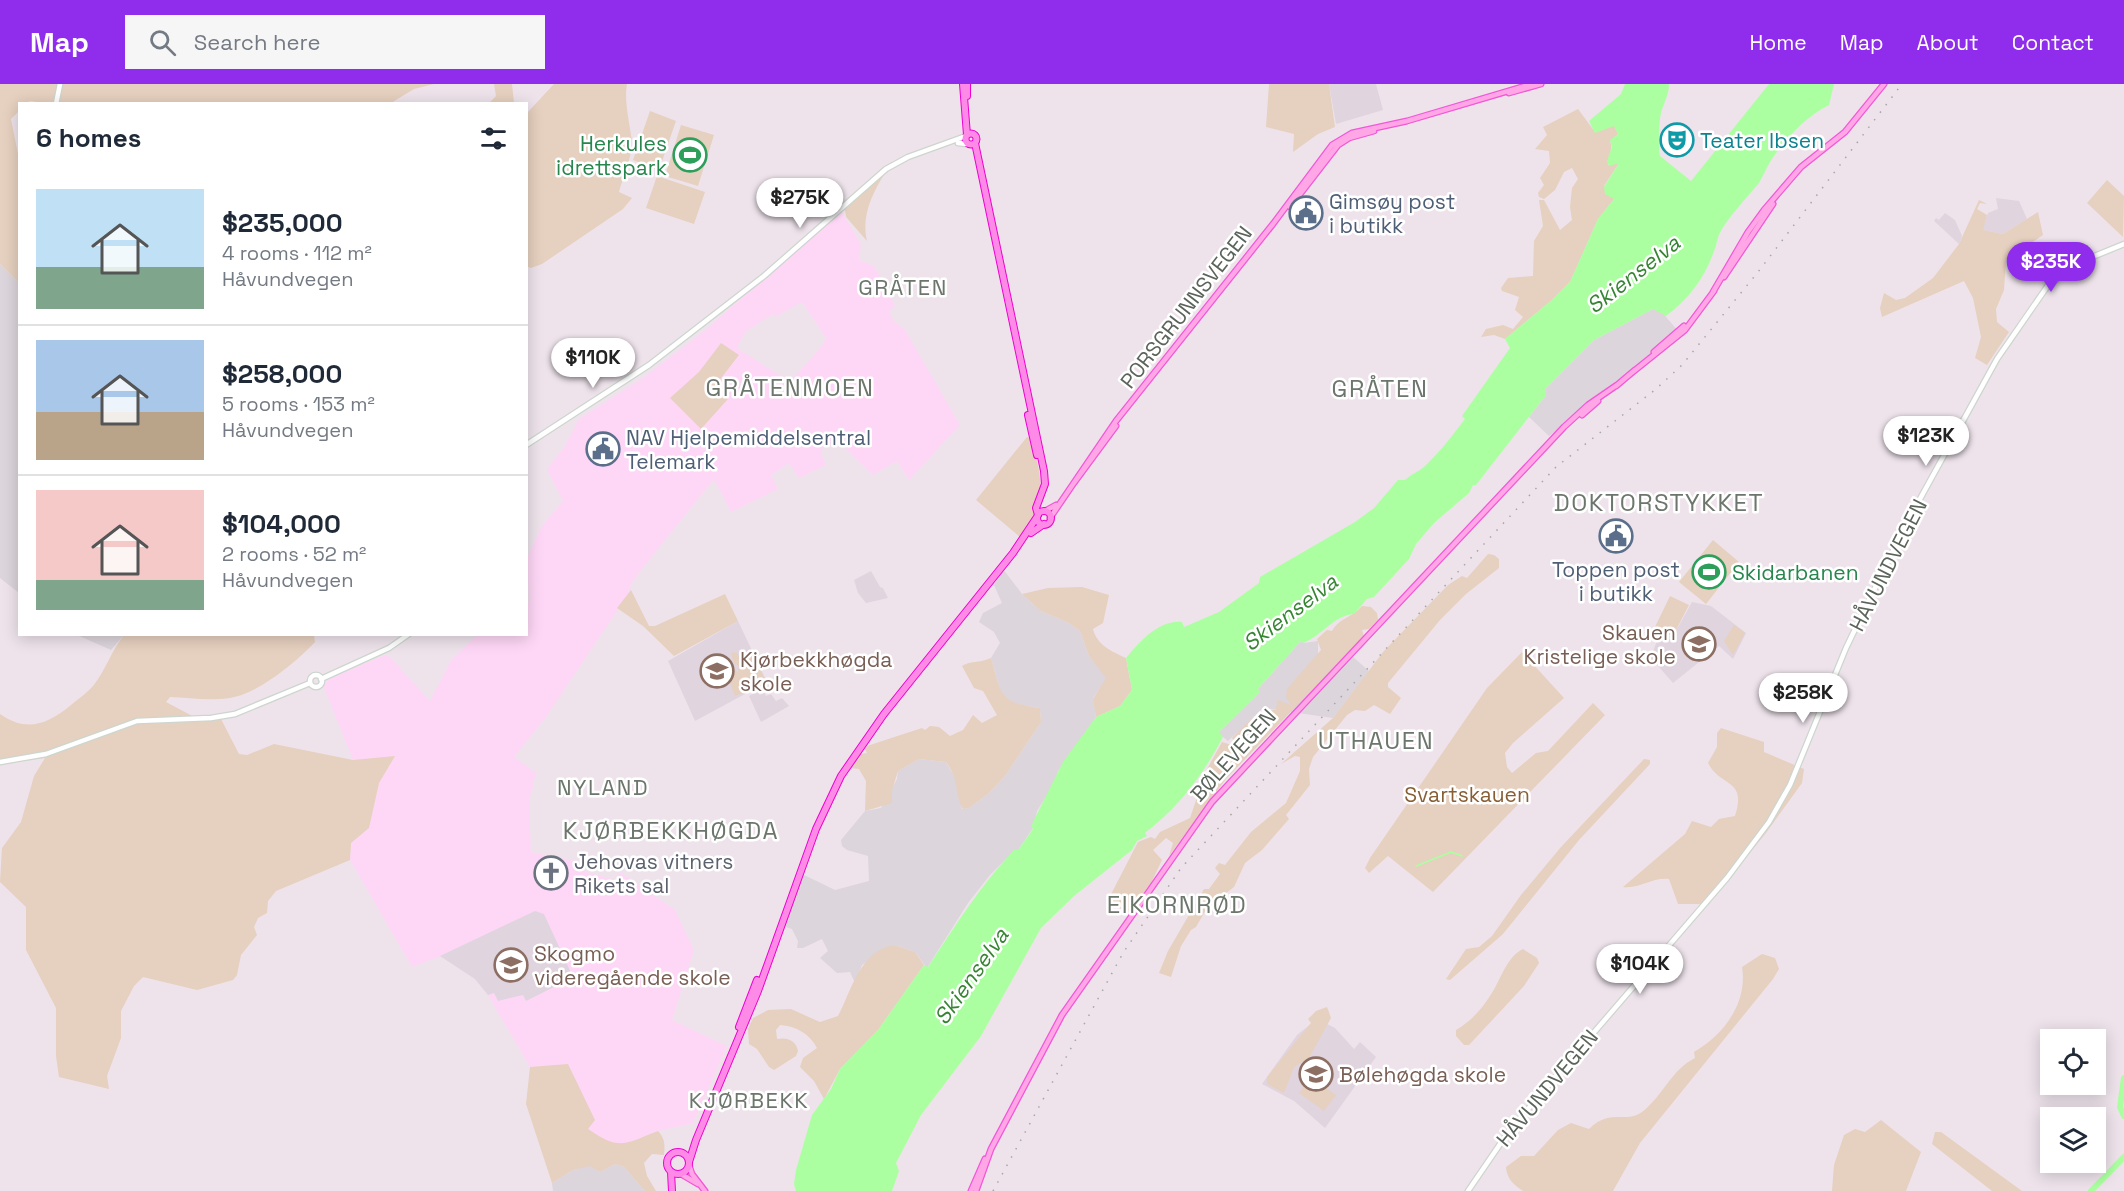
<!DOCTYPE html>
<meta charset="utf-8">
<style>
:root{--surface:#fff;--page:#f6f6f7;--text:#1f2937;--muted:#747a83;--line:#e0e1e3;--accent:#902ceb}
body{margin:0;font-family:"Space Grotesk",sans-serif;background:var(--page);color:var(--text);height:100vh;display:flex;flex-direction:column;font-size:22px;white-space:nowrap}
*{box-sizing:border-box;margin:0}
p{font-size:20px;color:var(--muted)}
.icon{flex:none;width:33px;height:33px;fill:none;stroke:currentColor;stroke-width:2;stroke-linecap:round;stroke-linejoin:round}
.map{position:relative;flex:1;overflow:hidden}
.side{position:absolute;left:18px;top:18px;width:510px;height:534px;display:flex;flex-direction:column;background:var(--surface);border-radius:0px;box-shadow:0 3px 15px #0003}
.side>*{flex:none}
.buttons{position:absolute;left:2040px;top:945px;display:grid;gap:12px}
.buttons a{display:grid;place-items:center;width:66px;height:66px;border-radius:0px;background:var(--surface);box-shadow:0 3px 15px #0003;font-size:30px}
.price{position:absolute;translate:-50% -51px;padding:0 14px;border-radius:21px;background:#fff;color:#222;font-size:20px;line-height:39px;filter:drop-shadow(0 2px 3px #0008)}
.price::after{content:'';position:absolute;left:50%;top:36px;width:18px;height:14px;margin-left:-9px;background:inherit;clip-path:polygon(0 0,100% 0,50% 100%)}
.price.on{background:var(--accent);color:#fff}
ul{padding:0;list-style:none}
li{display:flex;align-items:center;gap:18px;height:150px;padding:0 18px}
li+li{border-top:2px solid var(--line)}
li span{display:grid;place-items:center;flex:none;width:168px;height:120px;border-radius:0px;color:#555}
li>.icon{margin-inline-start:auto}
span .icon{width:72px;height:72px;fill:#fffc;stroke-width:1}
li b{font-size:26px}
h2{display:flex;justify-content:space-between;align-items:center;height:72px;padding:0 18px;font-size:26px}
header{display:flex;align-items:center;gap:36px;box-sizing:border-box;height:84px;padding:0 30px;background:var(--accent);color:#fff}
header strong{font-size:28px}
nav{display:flex;gap:33px;margin-inline-start:auto;font-size:21px}
.search{width:420px;height:54px;background:var(--page);display:flex;align-items:center;gap:15px;box-sizing:border-box;padding:0 21px;border-radius:0px;color:var(--muted);font-size:22px}
.map>svg:first-child{display:block}
</style>
<header>
<strong>Map</strong>
<div class="search"><svg class="icon" aria-label="search" viewBox="0 0 24 24"><circle cx="10" cy="10" r="6"/><path d="M15 15l6 6"/></svg>Search here</div>
<nav><a>Home</a><a>Map</a><a>About</a><a>Contact</a></nav>
</header>
<div class="map">
<svg width="2124" height="1107" viewBox="0 0 2124 1107">
<rect width="100%" height="100%" fill="#eee3eb"/>
<!-- commercial -->
<path fill="#fed7f6" fill-rule="evenodd" d="M841,127L861,160L859,176L874,182L895,222L889,228L895,239L904,244L960,341L909,396L897,377L873,391L837,356L820,366L826,381L799,394L789,379L771,391L778,405L731,428L714,395L641,486L629,503L631,506L546,633L514,673L536,689L529,718L531,768L576,777V785L615,796L620,788L675,826L694,866L672,936L727,962L693,1039L658,1047L625,1061L605,1057L587,1045L568,981L530,983L488,911L475,895L441,872L412,883L350,776L351,759L369,744L379,699L394,673L353,676L323,601L330,594L385,571L390,573L430,617L451,576L477,551L526,550L527,518L529,517L527,474L541,443L563,417L547,385L565,362L579,335L643,294L703,248ZM802,218L826,254L823,261L795,292L789,295L779,291L737,264L745,248L773,230L775,233Z"/>
<!-- industrial -->
<path fill="#dcd5db" d="M0,180L19,199V509L0,494Z
M1653,225L1661,227L1678,247L1553,349L1549,352L1529,333L1546,311V304L1594,256Z
M1003,485L1022,510L1041,527L1069,539L1080,547L1089,572L1107,594L1093,614L1096,633L1058,687L1054,700L1037,727L1033,744L1018,766L1014,767L990,791L968,819L927,884L915,868L894,861L862,881L855,899L850,888L837,889L820,874L828,867L822,855L803,864H797L798,857L792,845L783,842L802,790L835,806L869,797L868,772L847,766L842,762L841,756L865,727L881,724L897,695L898,687L919,675L946,678L958,699L962,725L969,724L989,709L1005,692L1041,638L1040,624L1014,620L1001,610L991,574L1000,559L994,548L979,538L983,529L1002,519L994,501Z
M77,551H124L111,566Z
M1301,557L1304,559L1318,557V570L1333,585L1352,572L1369,587L1333,634L1263,624L1228,657L1218,649L1260,608L1258,605Z
M615,1080L624,1083L645,1107H553L552,1099L573,1086L590,1081L600,1088Z"/>
<!-- education -->
<path fill="#e0d4de" d="M1329,0H1376L1383,26L1336,40Z
M1996,114L2019,117L2027,135L2003,150L1982,146L1988,129L1998,125Z
M1945,129L1955,136L1962,152L1959,160L1934,137L1936,134L1939,136Z
M871,487L880,503L883,504L888,514L866,519L858,509L854,496Z
M1692,518L1711,522L1746,549L1733,575L1719,562L1673,599L1651,574L1659,550L1671,556Z
M738,537L767,598L695,637L668,577Z
M757,607L760,611L764,608L766,612L771,610L776,617L782,614L789,622L761,638L749,612Z
M535,827L544,830L572,891L570,895L526,917L523,911L498,917L494,909L488,911L475,895L440,872Z
M1317,935L1335,944L1354,965L1360,958L1376,973L1325,1044L1294,1017L1262,1000L1297,951Z"/>
<!-- green -->
<path fill="#e6d0bf" d="M0,0H434L414,5L391,19L50,20L31,17L20,20L19,27L11,35L19,75V199L0,180Z
M494,0H512L514,19H489L496,12Z
M554,0H627C624,15 629,37 631,51C635,68 623,92 619,108L632,114L623,125L542,180L531,184L526,182L527,29Z
M1269,0H1329L1335,43L1318,50L1293,68L1294,50L1266,43Z
M1578,25L1595,48L1614,41L1618,50L1610,58C1614,64 1607,73 1608,81L1619,79L1604,102L1614,115L1598,135L1570,198L1553,215L1505,255L1494,251L1481,253L1486,245L1503,241L1513,245L1523,233L1515,226L1519,213L1502,207L1501,204L1508,194L1533,192L1534,157L1543,142L1539,116H1544L1560,146L1572,136L1570,123L1572,104L1578,95L1572,84L1564,88L1555,106L1544,115L1539,113L1538,109L1544,101L1540,94L1550,79L1549,67L1535,65L1547,51L1543,43Z
M650,27L676,37L659,86L633,76Z
M681,41L714,51L698,102L665,92Z
M885,89C872,110 861,132 867,157L846,133L845,125Z
M657,92L705,108L694,140L646,124Z
M2107,96L2124,112L2123,153L2087,119Z
M1979,116L1987,120L1980,119L1977,125L1987,131L1983,146L2003,150L2038,128L2043,151L2006,176L2004,206L1996,225L1997,238L2009,248L1987,281L1975,274L1981,253L1973,214L1964,197L1882,233L1880,224L1884,209L1896,216L1905,214L1933,194L1959,160Z
M721,259L739,271L715,302L728,315L701,345L670,314L699,288Z
M1027,353L1031,354C1042,393 1049,420 1020,453L976,416Z
M1713,456L1739,478L1706,520L1679,498Z
M1488,470L1494,471L1499,475V484L1466,510L1440,536L1388,599V603L1401,614L1390,630L1374,621L1365,627L1355,626L1347,631L1313,673L1309,685L1310,701L1286,731L1289,735L1262,766L1245,779L1234,803L1207,824L1196,843L1191,846L1181,862L1171,893L1159,889L1168,867L1204,805H1209L1220,790L1215,784L1219,779L1225,781L1251,748L1286,719L1300,687V673L1295,672L1281,680L1333,634L1383,568L1448,501L1462,492L1467,494Z
M1082,503L1109,511L1103,539L1093,545C1097,561 1111,567 1126,574L1132,606L1120,622L1096,633L1093,615L1106,594L1089,572L1080,547L1069,539L1041,527L1022,510L1048,504Z
M631,506L649,542H655L725,510L738,537L674,572L643,542L617,524Z
M1670,512L1689,521L1673,552L1655,543Z
M1362,522L1371,523L1377,529L1378,536L1369,545L1362,546L1364,552L1226,695L1169,772L1173,759L1166,754L1153,766L1162,776L1152,797L1130,828L1111,821L1108,816L1138,758L1151,753L1155,755L1160,748L1190,734L1206,687L1222,658L1235,662L1249,660L1254,648L1251,646L1235,658L1232,654C1246,640 1256,626 1276,626L1278,616L1291,621L1286,613L1287,605L1321,566L1317,555L1327,546L1332,547C1339,534 1352,534 1362,522Z
M1734,541L1745,549L1733,571L1724,557Z
M124,551H314L315,558C298,576 268,601 244,610C222,619 193,614 170,613L166,618L198,635H221L239,670L247,671L274,660L353,676L395,672L379,699L369,744L351,759L350,776L276,807L268,817L267,829L258,834L254,843L257,851L241,871L237,891L233,896L197,906L143,893L134,902L121,927V954L107,992L109,1005L59,993L56,972V924L26,866V823L0,798L2,764L21,738L34,692L45,674L0,680V630C27,649 48,640 71,621C78,615 87,609 93,602C106,586 111,567 124,551Z
M751,565L765,596L753,601L752,605L735,612L724,584L733,580L744,603L738,590L739,582L734,579L731,569L736,568L743,579L739,570Z
M1522,568L1564,614L1513,659L1505,669L1507,683L1512,689L1536,669L1548,667L1593,619L1605,631L1433,808L1388,772L1369,789L1365,784L1370,774L1487,604Z
M991,574C1002,612 998,618 1040,624L1041,638L1005,692L989,709L969,724L963,725C954,708 960,697 946,678L919,675L898,687L892,706V719L865,727L866,697L859,685L851,684L859,670L867,669L865,665L867,662L922,644L925,646L930,642L939,643L950,652L963,646L973,631L982,639L997,631L983,607L974,604L962,582C969,577 980,579 991,574Z
M1721,644L1764,658V668L1804,685L1802,699L1766,749L1708,820H1678L1669,795C1652,793 1640,805 1623,803L1685,750L1692,737L1711,743L1719,735L1735,732C1747,694 1721,704 1708,679L1717,663V649Z
M1644,675L1650,676V680L1579,756L1503,850L1450,896L1446,895L1466,865L1479,863L1492,852L1521,811L1561,763Z
M894,861L915,868L924,881L878,946L840,985L824,1015L814,997L800,983L803,974L817,964C810,950 796,942 780,941L776,946L777,955C787,953 796,956 798,967L796,972L774,986L769,983L757,965L749,960L748,945L753,934L768,926L791,925L820,938L838,932C852,905 860,867 894,861Z
M1523,865L1537,874L1539,879L1524,902L1469,961H1464L1456,952V946C1470,938 1481,926 1490,912C1500,898 1506,873 1523,865Z
M1762,870L1775,874L1779,885L1773,895L1640,1059L1613,1107H1523C1513,1100 1507,1095 1506,1083L1521,1072H1534L1558,1046L1571,1039L1589,1045C1610,1024 1626,1040 1642,1028C1663,1012 1671,986 1695,974L1694,968C1724,951 1748,918 1742,883Z
M1327,923L1331,934L1309,974L1294,983L1284,1009L1267,1000V993L1311,939L1308,935L1316,927Z
M568,980L595,1036L588,1045C620,1067 624,1060 658,1047C665,1055 665,1060 664,1071L652,1070L644,1079L647,1092L656,1107H645L624,1083L615,1080L600,1088L590,1082L573,1086L552,1099L526,1020L530,983Z
M1311,993L1336,1011L1324,1027L1299,1009Z
M1881,1036L1921,1068L1906,1107H1832L1834,1081L1844,1051L1855,1045L1865,1048Z
M1935,1048H1941L2022,1107H1992L1932,1060Z"/>
<!-- water -->
<path fill="#acffa1" d="M1625,0H1669C1669,11 1664,18 1661,29C1659,36 1658,65 1660,72L1691,97L1769,0H1834L1829,21C1805,33 1784,56 1770,78C1766,85 1763,92 1759,99C1749,111 1721,141 1718,154C1710,186 1693,212 1666,232L1653,225L1594,256L1546,304V311L1476,401H1473L1469,409L1434,439L1416,460L1409,475L1374,513L1367,515L1354,530C1334,531 1322,552 1303,559L1301,557L1258,605L1260,608L1219,648L1223,653C1203,691 1179,723 1145,749L1147,752L1137,757L1132,766L1074,812L1041,844L981,952L921,1031L896,1079L899,1087L892,1107H796L794,1100L796,1086L812,1031L831,1005L840,985L878,946L924,881L928,883C955,842 980,802 1014,766H1018L1033,745L1031,742L1063,678L1096,633L1120,622L1132,606L1126,574C1140,558 1158,536 1182,538L1184,543L1219,528L1259,499L1260,493L1355,438L1374,424L1398,396H1405C1411,390 1418,388 1424,383C1440,368 1452,352 1465,335L1462,332L1510,264L1505,255L1553,215L1570,198L1598,135L1614,115L1605,110L1604,103L1619,79L1609,82L1607,77L1612,63L1610,56L1618,50L1614,42L1595,49L1589,37L1621,10Z"/>
<g fill="none" stroke-linecap="round" stroke-linejoin="round">
<!-- stream -->
<path stroke="#acffa1" stroke-width="1.5" d="M1416,782L1451,768L1462,772"/>
<!-- river -->
<path stroke="#acffa1" stroke-width="6" d="M2124,994L2120,1023L2124,1032
M2091,1107L2124,1073"/>
<!-- secondary casing -->
<g stroke="#cdd6ce" stroke-width="7">
<path id="secondary" d="M56,20L60,0
M958,59L967,60
M2048 192a5 5 0 1 1 10 0a5 5 0 1 1-10 0Z
M2058,190L2080,178L2124,160
M526,361L649,281L764,192L886,85L908,73L966,52
M310 597a6 6 0 1 1 12 0a6 6 0 1 1-12 0Z
M321,595L389,564L409,550
M0,678L46,670L137,637L211,634L235,630L310,599
M1468,1107L1509,1047L1727,794L1769,738L1790,701L1846,564L1904,444L1997,275L2051,197"/>
</g>
<!-- primary casing -->
<g stroke="#f257d8" stroke-width="7">
<path id="primary" d="M1509,9L1541,0
M1290,123L1338,61L1349,54L1374,47
M1724,193L1773,120
M1713,208L1748,148L1764,126L1801,83L1845,48L1884,0
M1654,268L1684,242
M1634,287L1685,246L1714,207
M1616,302L1635,286
M1582,331L1598,317
M1071,403L1116,342
M1045,427L1056,421
M1050,434L1116,337L1273,140L1332,61L1352,49L1407,37L1532,0
M689,1081L692,1090L705,1107
M681,1090L698,1100
M971,1107L985,1075
M976,1107L991,1065L1062,931L1212,718L1564,343L1588,321L1617,301"/>
</g>
<!-- highway casing -->
<g stroke="#f000d0" stroke-width="8">
<path id="highway" d="M963,0L967,51
M967,12V0
M965.5 55a5.5 5.5 0 1 1 11 0a5.5 5.5 0 1 1-11 0Z
M975,59L1044,387L1045,400L1036,424L1038,431
M1028,331L1037,371
M1037 434a7 7 0 1 1 14 0a7 7 0 1 1-14 0Z
M1031,449L1044,440
M739,943L757,896
M667 1079a11 11 0 1 1 22 0a11 11 0 1 1-22 0Z
M689,1078L696,1056L758,907L816,745L841,692L884,630L1013,469L1037,433
M671,1088L672,1107"/>
</g>
<!-- secondary -->
<use href="#secondary" stroke="#fff" stroke-width="4.5"/>
<!-- primary -->
<use href="#primary" stroke="#ffa6e6" stroke-width="4.5"/>
<!-- highway -->
<use href="#highway" stroke="#fe8ae7" stroke-width="6"/>
<!-- rail -->
<path stroke="#a5a8a5" stroke-width="1.5" stroke-dasharray="1.5 8" stroke-linecap="butt" d="M993,1107L1123,869L1181,784L1556,383L1656,305L1682,281L1758,188L1902,0"/>
</g>
<!-- icons -->
<defs>
<g id="theatre-ring" transform="scale(1.725)"><circle r="9.5" fill="#fff" stroke="#0f9aa8" stroke-width="1.5"/><path d="M-5-5.5Q0-4 5-5.5V0Q5 5 0 6Q-5 5-5 0ZM-3.3-2.5H-1v1.5H-3.3ZM1-2.5H3.3v1.5H1ZM-2.8 1Q0 5.5 2.8 1Z" fill="#0f9aa8"/></g>
<g id="stadium-ring" transform="scale(1.725)"><circle r="9.5" fill="#fff" stroke="#2e9e5b" stroke-width="1.5"/><path d="M0-5a6.5 5 0 1 0 0 10a6.5 5 0 1 0 0-10ZM-3.5-1.8h7v3.6h-7Z" fill="#2e9e5b"/></g>
<g id="civic-ring" transform="scale(1.725)"><circle r="9.5" fill="#fff" stroke="#5c6f8a" stroke-width="1.5"/><path d="M-.6-6.5H3V-4.5H.6V-3L4-1V1h2V6H-6V1h2V-1L-.6-3ZM-1.2 2.5V6h2.4V2.5Z" fill="#5c6f8a"/></g>
<g id="school-ring" transform="scale(1.725)"><circle r="9.5" fill="#fff" stroke="#8d6e63" stroke-width="1.5"/><path d="M0-5L7-2L0 1L-7-2ZM-4 1L0 2.5L4 1V4Q0 6-4 4Z" fill="#8d6e63"/></g>
<g id="church-ring" transform="scale(1.725)"><circle r="9.5" fill="#fff" stroke="#6b7280" stroke-width="1.5"/><path d="M-1.2-6h2.4v3.5h3.3v2.4h-3.3V6h-2.4V-.1h-3.3v-2.4h3.3Z" fill="#6b7280"/></g>
</defs>
<g fill-rule="evenodd">
<use href="#theatre-ring" x="1677" y="56"/>
<use href="#stadium-ring" x="690" y="71"/>
<use href="#civic-ring" x="1306" y="129"/>
<use href="#civic-ring" x="603" y="365"/>
<use href="#civic-ring" x="1616" y="452"/>
<use href="#stadium-ring" x="1709" y="488"/>
<use href="#school-ring" x="1699" y="560"/>
<use href="#school-ring" x="717" y="587"/>
<use href="#church-ring" x="551" y="789"/>
<use href="#school-ring" x="511" y="881"/>
<use href="#school-ring" x="1316" y="990"/>
</g>
<g text-anchor="middle" dominant-baseline="central" stroke-width="5" stroke-linejoin="round" paint-order="stroke">
<!-- culture labels -->
<g font-size="21" fill="#0d838f" stroke="#fff" text-anchor="start">
<text x="1700" y="56">Teater Ibsen</text>
</g>
<!-- leisure labels -->
<g font-size="21" fill="#27864d" stroke="#fff" text-anchor="end">
<text x="667" y="59">Herkules<tspan x="667" dy="24">idrettspark</tspan></text>
<text x="1732" y="488" text-anchor="start">Skidarbanen</text>
</g>
<!-- service labels -->
<g font-size="21" fill="#4e5e75" stroke="#fff" text-anchor="start">
<text x="1329" y="117">Gimsøy post<tspan x="1329" dy="24">i butikk</tspan></text>
<text x="626" y="353">NAV Hjelpemiddelsentral<tspan x="626" dy="24">Telemark</tspan></text>
<text x="1616" y="485" text-anchor="middle">Toppen post<tspan x="1616" dy="24">i butikk</tspan></text>
</g>
<!-- street labels -->
<g font-size="21" fill="#5b645b" stroke="#fff">
<text transform="translate(1186 223) rotate(-52)">PORSGRUNNSVEGEN</text>
<text transform="translate(1888 481) rotate(-63)">HÅVUNDVEGEN</text>
<text transform="translate(1233 671) rotate(-48)">BØLEVEGEN</text>
<text transform="translate(1547 1004) rotate(-50)">HÅVUNDVEGEN</text>
</g>
<!-- education labels -->
<g font-size="21" fill="#785e54" stroke="#fff" text-anchor="start">
<text x="1676" y="548" text-anchor="end">Skauen<tspan x="1676" dy="24">Kristelige skole</tspan></text>
<text x="740" y="575">Kjørbekkhøgda<tspan x="740" dy="24">skole</tspan></text>
<text x="534" y="869">Skogmo<tspan x="534" dy="24">videregående skole</tspan></text>
<text x="1339" y="990">Bølehøgda skole</text>
</g>
<!-- park labels -->
<g font-size="21" fill="#885e35" stroke="#fff">
<text x="1467" y="710">Svartskauen</text>
</g>
<!-- worship labels -->
<g font-size="21" fill="#5b616d" stroke="#fff" text-anchor="start">
<text x="574" y="777">Jehovas vitners<tspan x="574" dy="24">Rikets sal</tspan></text>
</g>
<!-- water labels -->
<g font-size="22" font-style="italic" fill="#358532" stroke="#fff">
<text transform="translate(1633 190) rotate(-38)">Skienselva</text>
<text transform="translate(1290 528) rotate(-37)">Skienselva</text>
<text transform="translate(971 892) rotate(-55)">Skienselva</text>
</g>
<!-- neighbourhood labels -->
<g font-size="22" letter-spacing="1.5" fill="#6c766c" stroke="#fff">
<text x="903" y="203">GRÅTEN</text>
<text x="603" y="703">NYLAND</text>
<text x="749" y="1016">KJØRBEKK</text>
</g>
<!-- quarter labels -->
<g font-size="24" letter-spacing="1.5" fill="#6c766c" stroke="#fff">
<text x="790" y="303">GRÅTENMOEN</text>
<text x="1380" y="304">GRÅTEN</text>
<text x="1659" y="418">DOKTORSTYKKET</text>
<text x="1376" y="656">UTHAUEN</text>
<text x="671" y="746">KJØRBEKKHØGDA</text>
<text x="1177" y="820">EIKORNRØD</text>
</g>
</g>
</svg>
<div class="buttons">
<a><svg class="icon" aria-label="locate" viewBox="0 0 24 24"><circle cx="12" cy="12" r="6"/><path d="M12 2v4M12 18v4M2 12h4M18 12h4"/></svg></a>
<a><svg class="icon" aria-label="layers" viewBox="0 0 24 24"><path d="M12 4l9 5-9 5-9-5zM3 14l9 5 9-5"/></svg></a>
</div>
<b class="price" style="left:800px;top:145px">$275K</b>
<b class="price on" style="left:2051px;top:209px">$235K</b>
<b class="price" style="left:593px;top:305px">$110K</b>
<b class="price" style="left:1926px;top:383px">$123K</b>
<b class="price" style="left:1803px;top:640px">$258K</b>
<b class="price" style="left:1640px;top:911px">$104K</b>
<section class="side">
<h2>6 homes<svg class="icon" aria-label="filters" viewBox="0 0 24 24"><path d="M4 7h16M4 17h16"/><circle cx="9" cy="7" r="2"/><circle cx="15" cy="17" r="2"/></svg></h2>
<ul>
<li><span style="background:linear-gradient(#bfe0f5 65%,#7fa58c 0)"><svg class="icon" aria-label="home" viewBox="0 0 24 24"><path d="M3 11l9-7 9 7M6 9v11h12V9"/></svg></span><div><b>$235,000</b><p>4 rooms · 112 m²</p><p>Håvundvegen</p></div></li>
<li><span style="background:linear-gradient(#a9c7e8 60%,#b9a48a 0)"><svg class="icon" aria-label="home" viewBox="0 0 24 24"><path d="M3 11l9-7 9 7M6 9v11h12V9"/></svg></span><div><b>$258,000</b><p>5 rooms · 153 m²</p><p>Håvundvegen</p></div></li>
<li><span style="background:linear-gradient(#f6c9c9 75%,#7fa58c 0)"><svg class="icon" aria-label="home" viewBox="0 0 24 24"><path d="M3 11l9-7 9 7M6 9v11h12V9"/></svg></span><div><b>$104,000</b><p>2 rooms · 52 m²</p><p>Håvundvegen</p></div></li>
</ul>
</section>
</div>
